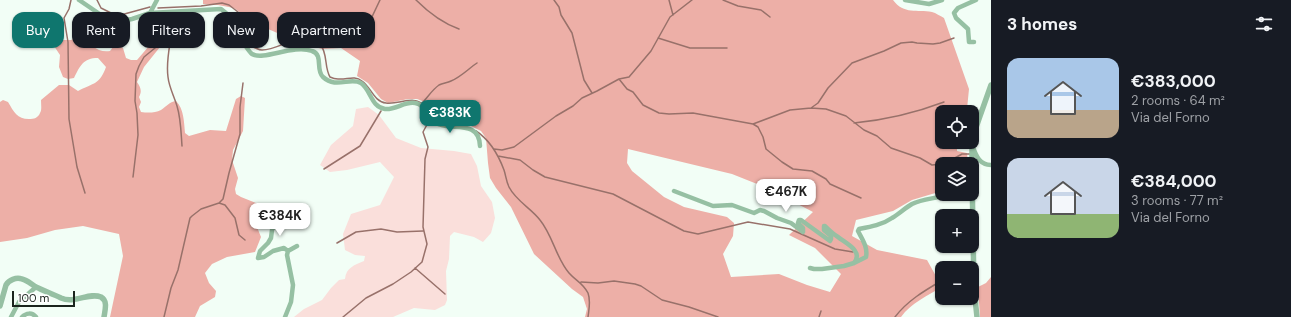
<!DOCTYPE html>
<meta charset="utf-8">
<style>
:root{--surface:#171b24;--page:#242831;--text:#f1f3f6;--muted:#9ea1a6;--accent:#0f766e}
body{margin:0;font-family:"DM Sans",sans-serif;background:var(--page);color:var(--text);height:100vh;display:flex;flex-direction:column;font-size:15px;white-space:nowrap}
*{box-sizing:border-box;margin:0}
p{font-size:13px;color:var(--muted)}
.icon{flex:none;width:22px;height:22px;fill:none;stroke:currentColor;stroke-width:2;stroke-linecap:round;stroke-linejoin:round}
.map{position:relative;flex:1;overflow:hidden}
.side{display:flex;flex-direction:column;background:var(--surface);width:300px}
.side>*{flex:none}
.banner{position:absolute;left:12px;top:12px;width:380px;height:36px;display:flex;gap:8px}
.controls{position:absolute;left:935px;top:105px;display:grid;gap:8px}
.controls a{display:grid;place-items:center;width:44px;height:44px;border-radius:8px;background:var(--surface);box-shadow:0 1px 3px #0004;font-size:20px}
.scale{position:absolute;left:12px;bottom:10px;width:63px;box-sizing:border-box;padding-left:4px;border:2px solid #1a241d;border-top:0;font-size:11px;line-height:14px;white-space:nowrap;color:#1a241d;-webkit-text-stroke:3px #fff;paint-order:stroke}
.price{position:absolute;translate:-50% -34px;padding:0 9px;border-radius:8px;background:#fff;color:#222;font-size:13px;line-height:26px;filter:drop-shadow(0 1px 2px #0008)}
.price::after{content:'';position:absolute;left:50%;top:24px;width:12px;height:9px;margin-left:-6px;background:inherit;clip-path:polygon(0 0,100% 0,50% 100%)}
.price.current{background:var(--accent);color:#fff}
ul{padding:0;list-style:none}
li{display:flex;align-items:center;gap:12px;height:100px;padding:0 16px}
li span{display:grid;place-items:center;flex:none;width:112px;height:80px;border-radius:12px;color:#555}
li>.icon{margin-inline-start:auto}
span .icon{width:48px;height:48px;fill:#fffc;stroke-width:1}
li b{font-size:17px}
h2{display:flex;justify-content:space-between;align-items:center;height:48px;padding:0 16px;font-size:17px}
.pill{padding:0 14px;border-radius:12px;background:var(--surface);box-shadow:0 1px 3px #0004;font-size:14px;line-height:36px}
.pill.current{background:var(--accent);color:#fff}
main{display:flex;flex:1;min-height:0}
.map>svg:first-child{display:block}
</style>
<main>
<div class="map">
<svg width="991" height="317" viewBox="0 0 991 317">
<rect width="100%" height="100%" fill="#f2fef6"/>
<!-- green -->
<path fill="#fadfdb" d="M368,107L379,115L396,138L421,148L454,151L471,154L477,166L481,186L492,202L495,218L491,233L483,242L474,237L454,232L450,236L449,259L446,271L447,300L445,305L435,310L414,308L393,317H294L304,309L322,300L331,288L339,280L345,279C346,268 354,265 364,261L365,256L355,255L345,250L343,234L351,214L380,205L394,177L380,162L347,170L330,172L320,165L331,145L353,126L356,109Z"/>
<!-- forest -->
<path fill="#edafa7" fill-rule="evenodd" d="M203,0H893C904,15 917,9 932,12C936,13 940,16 944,18L969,89L967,109L966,112H942V142H957V151L967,153L968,164H942V191L912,200L893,211L856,220L852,236L877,250L927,260L942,287C927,296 911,303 901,317H585L587,309L583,297L572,289L534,254L511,207L496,188L490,178L488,163L486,138L481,131L467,124L440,120L428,103L417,99H408L388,103L381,99L368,83L357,76L360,61L341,48L322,49L303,44H286L282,35L268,29L249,19L234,8L218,5L203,4ZM628,149L732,174L767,188L813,212L789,235L815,248L841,274L830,292L807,285L779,274L731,277L723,254L733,236L734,223L727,217L684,207L664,197L632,171L627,163Z
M81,36C90,44 97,53 110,51L113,47L118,45L123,48L126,58L131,60H137L155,39L161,41L160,47L144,67L137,82C141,88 142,91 139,97L141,102L139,107L141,112C148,113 155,113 161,110C167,106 169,102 176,101C184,109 184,122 185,133L189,136L210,130L226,131L236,99L241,96L245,98L243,131L233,150L232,160L238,178L235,189L236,194L241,197L261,205L263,210L260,215L250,219L257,227L261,237L255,252L227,257L212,264L205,273L209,283L216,291L215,297L200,306L195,317H110L123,256L119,234L83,226L55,230L27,238L0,242V102L3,100L8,102C14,112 17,119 29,119C34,119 38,118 40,113C42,110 41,105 41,100L59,85H69L78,91C94,83 100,84 106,67L98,58C83,58 80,66 74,78L68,79L63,77L59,67L60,55L54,46V40H71Z
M991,277V317H980L978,287L986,283Z"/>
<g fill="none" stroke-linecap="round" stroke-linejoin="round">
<!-- stream -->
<path stroke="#98716a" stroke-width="1.5" d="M71,0L69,9L64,18L68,42L69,119L77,167L85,193
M97,0L101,8L117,16L150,7
M416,0C429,13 442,23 459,29
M554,0L559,7L561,15L572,33L584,80L592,93
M669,0L673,15
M723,0L738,6L761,10L770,17
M158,8L201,6L222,3L229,5L238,12L242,27L253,47C256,48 259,50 262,50C278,50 292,36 309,39C313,40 318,41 320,44C328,53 324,67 330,77C332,78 335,79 338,79C347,80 354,75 362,81C371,87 374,102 386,103C399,105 415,94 424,106
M171,37C169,50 166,63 168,77C169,87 174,96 177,106C181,119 181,133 182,146
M658,38L690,48H727
M322,47L335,45L345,40L370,21L380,0
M619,79L627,89L633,92L643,105L659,113L669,114L693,113L753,124L758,127L763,137L766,149L782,162L793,169L812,171L826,179L830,184L861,198
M422,103C428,97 432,90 439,85C443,83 447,83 451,81C461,77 468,69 477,63
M811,108L818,103L828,88L852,63L884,51L901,43L912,42L917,43L933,44L940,43L954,38
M428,110C438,121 441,122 455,125
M854,123C885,120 915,113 944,102
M753,124L790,110L811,108L826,109L846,116L864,130L877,136L891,148L920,158L932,165L942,164
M476,131C490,140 498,154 504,170C506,176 506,181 509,187C516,201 531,208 540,220C553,236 556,258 569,273C576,281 583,283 588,293C591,301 589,309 588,317
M494,149L502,150L514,147L556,116L573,106L582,98L597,91L619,79L629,77L651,51L670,17L692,0
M498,156L520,160L533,170L545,177L613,194L684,231L698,234L748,222L790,229L835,249L853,252
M944,164L962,154H970
M324,169L360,146L381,111
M133,177L138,135L137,113L135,101L136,74L139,66L144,57L166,39L177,34L195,14
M219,203L225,205L235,218L239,235L245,240
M337,243L356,232L381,229L397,232L423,231
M415,268L445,294
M581,282L598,283L614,281L635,284L641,286L662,300L689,307L718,317
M164,317L171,288L178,270L190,218L192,216L201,209L219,203L223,199L229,173L240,134V107L243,83
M343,317L366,298L393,284L411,272L422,262L427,244L423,227L425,159L428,147L423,132L429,121
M819,317L821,311
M895,317C907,301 924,291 941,281"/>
<!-- minor -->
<path stroke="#96c0a3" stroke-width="4.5" d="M79,0L104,17L116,22L132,19L150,13L221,9L226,13C230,20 247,51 252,54C264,61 293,44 312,51C324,55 315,70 323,77C336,89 350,77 361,83C371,90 371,107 385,109C396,110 405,101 415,103C425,104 429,118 436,123C449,132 479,118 480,146
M905,0L929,4L942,0
M150,13L157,0
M974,42H969L968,29L956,18L954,13L958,8L976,0
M973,147C976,156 980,165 991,165
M674,191L713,206L732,205L754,213L760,210L764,211L777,218L791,223L803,232V228L798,223L799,220H801L830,241L831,239V236L824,230V226H825C829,230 833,234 838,237C845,243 864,251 854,263
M282,211L272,230L271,238L268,243L260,251L258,258L264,257L273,251L284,248L288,251
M810,268L814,269H822L844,266L854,263L866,257C868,247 862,239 858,231L859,229C870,227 882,225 892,218C899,214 905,208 912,204C924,198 937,199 949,194
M11,317L19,302L36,287
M22,317C26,313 32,312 36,317
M285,317L291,302L293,285L287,255L288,251L297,246"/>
<!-- tertiary -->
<path stroke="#96c0a3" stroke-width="5.5" d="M972,164V143L974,133L991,85
M972,173L974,289L977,317
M0,306L6,285C9,280 16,277 22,279C27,280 31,284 36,287C44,291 53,294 61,298C75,304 89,292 101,297C108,301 105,310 104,317"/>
</g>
</svg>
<div class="controls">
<a><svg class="icon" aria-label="locate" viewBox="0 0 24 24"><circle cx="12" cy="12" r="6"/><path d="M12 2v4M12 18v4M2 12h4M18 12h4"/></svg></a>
<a><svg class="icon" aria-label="layers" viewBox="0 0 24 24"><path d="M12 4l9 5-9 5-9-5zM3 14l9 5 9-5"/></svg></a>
<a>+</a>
<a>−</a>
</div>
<div class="scale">100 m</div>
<b class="price current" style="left:450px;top:134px">€383K</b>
<b class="price" style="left:786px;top:213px">€467K</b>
<b class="price" style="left:280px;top:237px">€384K</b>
<div class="banner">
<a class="pill current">Buy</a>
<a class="pill">Rent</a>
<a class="pill">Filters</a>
<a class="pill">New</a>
<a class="pill">Apartment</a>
</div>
</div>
<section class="side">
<h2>3 homes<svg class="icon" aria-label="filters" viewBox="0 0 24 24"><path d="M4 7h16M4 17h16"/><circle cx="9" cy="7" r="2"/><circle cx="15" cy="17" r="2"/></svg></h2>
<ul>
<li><span style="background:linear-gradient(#a9c7e8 65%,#b9a48a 0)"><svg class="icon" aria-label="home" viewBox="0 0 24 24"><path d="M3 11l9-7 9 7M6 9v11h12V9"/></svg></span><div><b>€383,000</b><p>2 rooms · 64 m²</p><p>Via del Forno</p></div></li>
<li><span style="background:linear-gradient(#c9d6e8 70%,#8fb573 0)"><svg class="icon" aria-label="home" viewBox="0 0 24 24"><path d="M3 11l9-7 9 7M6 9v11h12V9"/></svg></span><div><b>€384,000</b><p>3 rooms · 77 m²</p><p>Via del Forno</p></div></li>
</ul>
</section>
</main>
